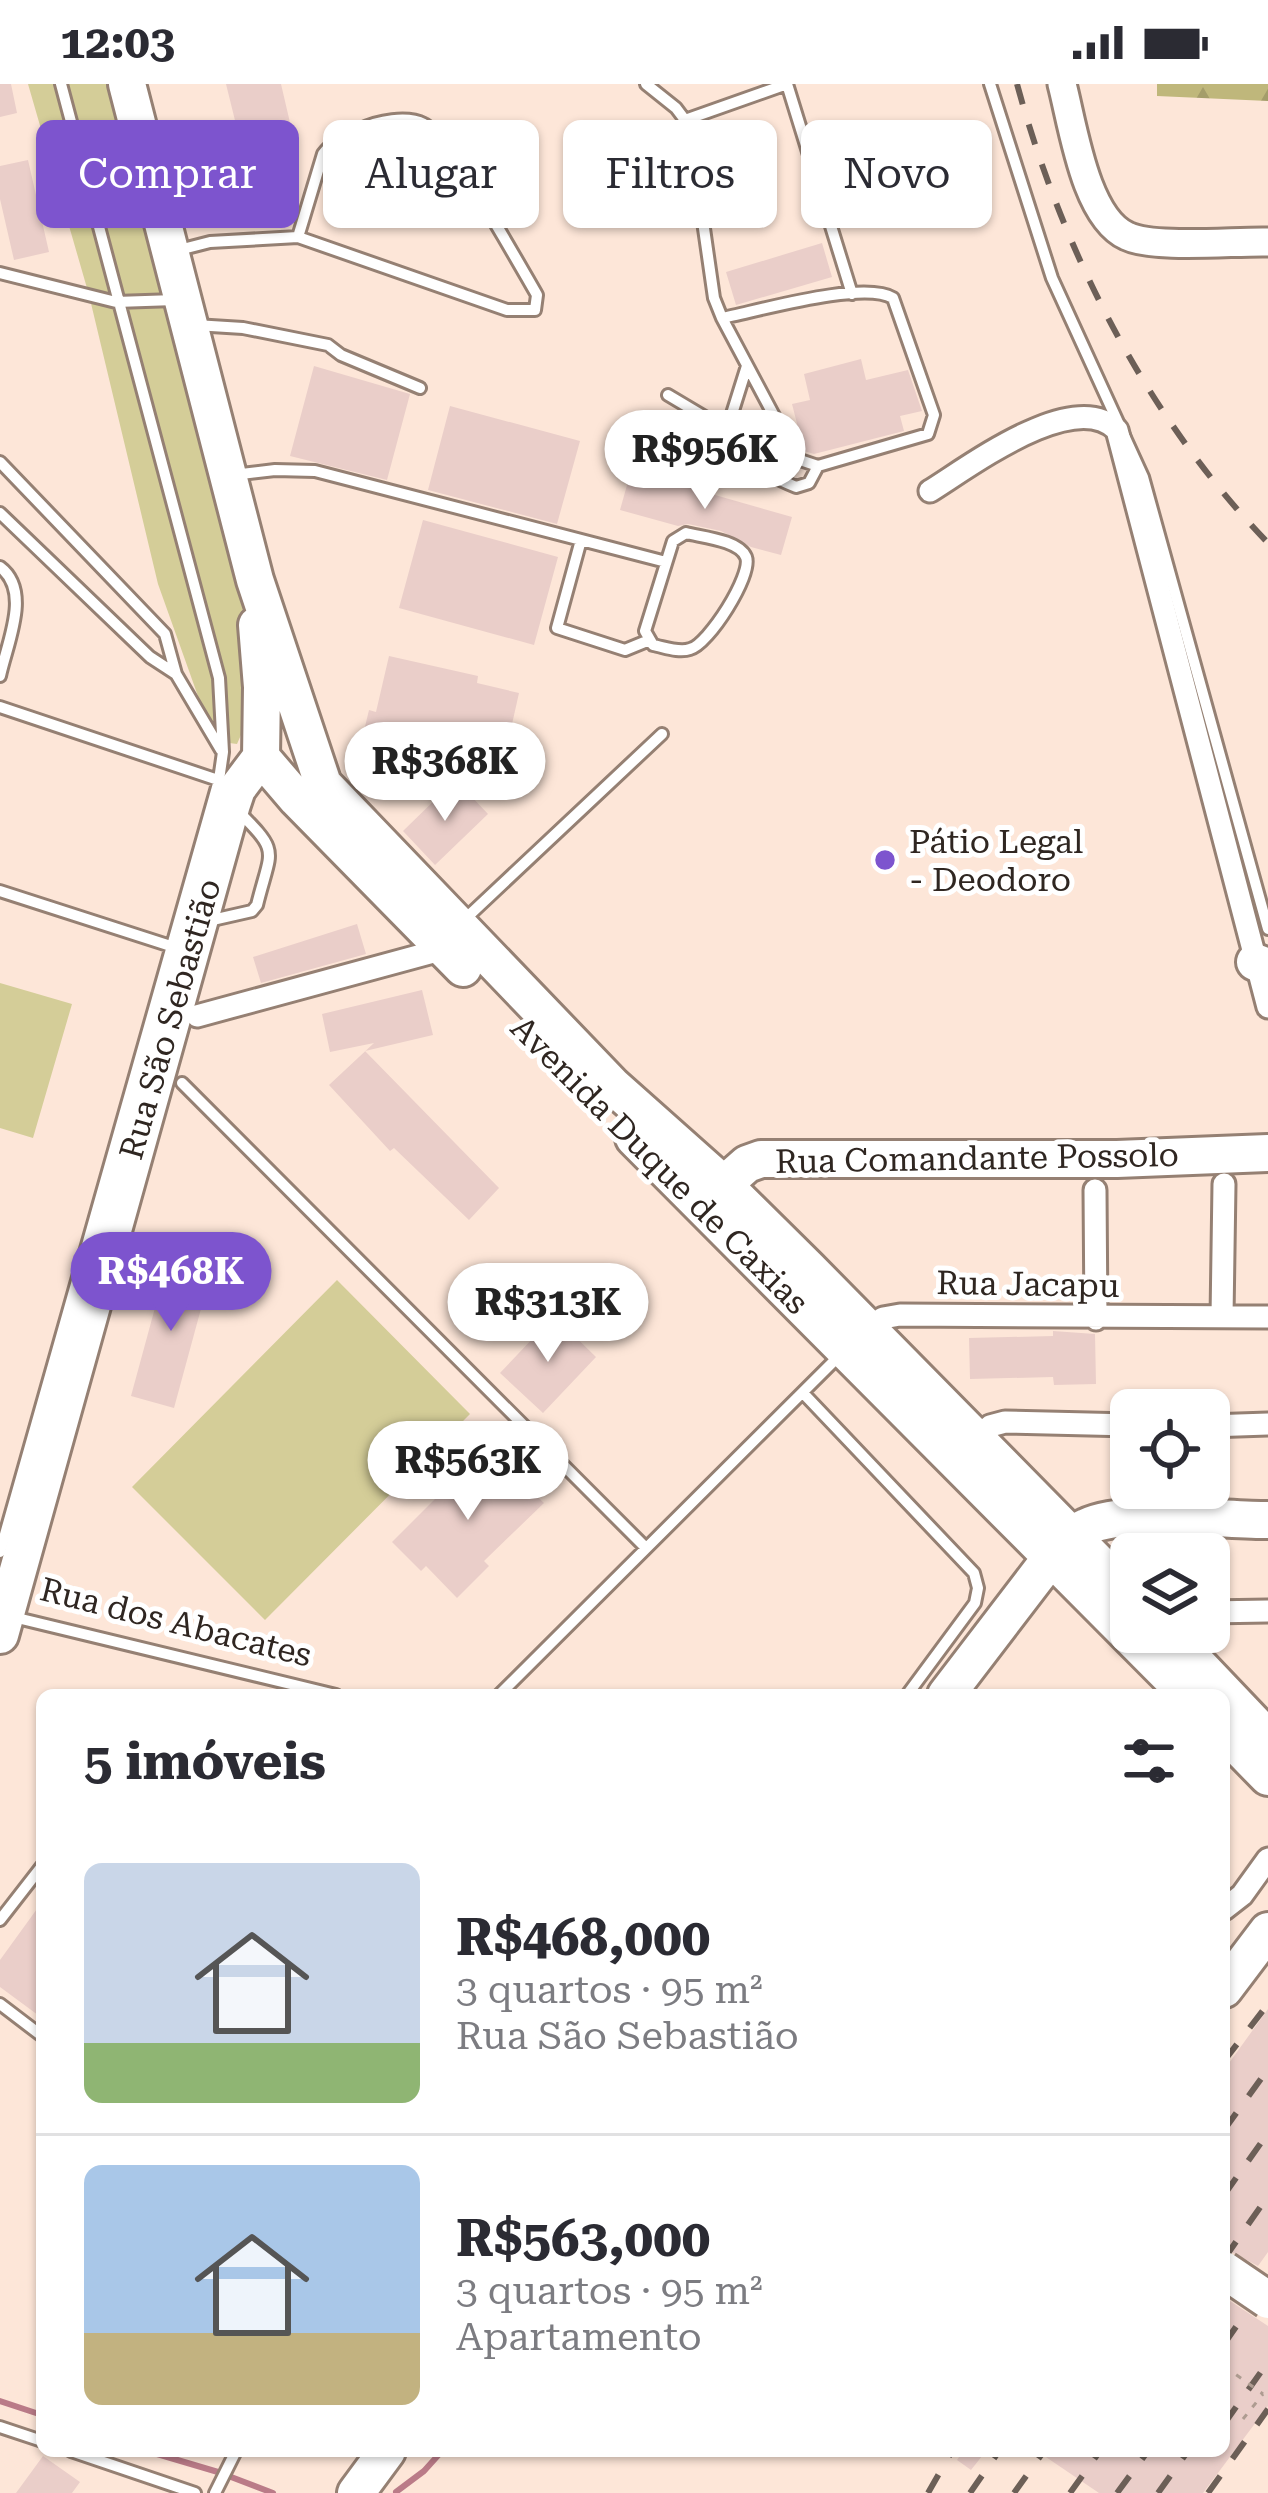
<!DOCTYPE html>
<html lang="pt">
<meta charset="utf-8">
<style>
:root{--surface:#fff;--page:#f2f2f3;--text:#2b2b33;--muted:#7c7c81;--line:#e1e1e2;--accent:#7d54ce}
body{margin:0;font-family:"Roboto Serif",serif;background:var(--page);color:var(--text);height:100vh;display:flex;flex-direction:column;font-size:45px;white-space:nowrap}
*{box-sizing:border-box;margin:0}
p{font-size:39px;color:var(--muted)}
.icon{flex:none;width:66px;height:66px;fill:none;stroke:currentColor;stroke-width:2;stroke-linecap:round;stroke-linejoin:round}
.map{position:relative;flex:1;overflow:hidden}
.panel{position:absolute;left:36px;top:1605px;width:1194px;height:768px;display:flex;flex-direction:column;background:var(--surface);border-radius:18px;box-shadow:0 3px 9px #0004}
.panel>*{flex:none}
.top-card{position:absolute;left:36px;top:36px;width:1197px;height:108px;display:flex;gap:24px}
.buttons{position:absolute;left:1110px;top:1305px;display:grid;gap:24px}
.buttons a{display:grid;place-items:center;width:120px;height:120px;border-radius:18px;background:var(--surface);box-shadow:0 3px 9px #0004;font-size:60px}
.price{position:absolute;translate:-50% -102px;padding:0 27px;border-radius:42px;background:#fff;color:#222;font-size:39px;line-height:78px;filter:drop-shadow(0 3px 6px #0008)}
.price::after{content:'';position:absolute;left:50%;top:72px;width:36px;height:27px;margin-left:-18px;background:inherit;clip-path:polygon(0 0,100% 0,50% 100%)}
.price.on{background:var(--accent);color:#fff}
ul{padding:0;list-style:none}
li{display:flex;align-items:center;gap:36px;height:300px;padding:0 48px}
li+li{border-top:3px solid var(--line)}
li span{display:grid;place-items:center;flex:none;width:336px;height:240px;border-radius:18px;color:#555}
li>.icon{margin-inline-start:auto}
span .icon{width:144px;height:144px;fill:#fffc;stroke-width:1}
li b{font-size:51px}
h2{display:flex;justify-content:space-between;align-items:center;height:144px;padding:0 48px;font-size:51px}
.chip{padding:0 42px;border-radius:18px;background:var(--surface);box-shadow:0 3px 9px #0004;font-size:42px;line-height:108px}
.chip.on{background:var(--accent);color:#fff}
.status{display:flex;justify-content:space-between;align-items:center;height:84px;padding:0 60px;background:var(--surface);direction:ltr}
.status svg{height:33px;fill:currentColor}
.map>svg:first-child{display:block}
</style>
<div class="status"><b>12:03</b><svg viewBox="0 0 49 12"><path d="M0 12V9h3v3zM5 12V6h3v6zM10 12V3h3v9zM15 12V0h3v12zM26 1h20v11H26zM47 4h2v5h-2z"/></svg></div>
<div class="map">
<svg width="1268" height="2409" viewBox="0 0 1268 2409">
<defs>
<pattern id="forest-firs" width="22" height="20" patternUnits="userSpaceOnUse" patternTransform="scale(3)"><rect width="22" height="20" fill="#bfb77b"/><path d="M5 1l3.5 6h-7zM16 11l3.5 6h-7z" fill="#a49d6a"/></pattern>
</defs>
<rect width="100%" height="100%" fill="#fde6d8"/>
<!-- forest -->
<path fill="url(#forest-firs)" d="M1157,0H1268V17L1157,12Z"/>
<!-- park -->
<path fill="#d4cd98" d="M28,0H126L255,496L262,603L237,660L214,657L158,500L89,211Z
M0,899L72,920L33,1054L0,1044Z
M337,1196L470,1330L265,1536L132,1403Z"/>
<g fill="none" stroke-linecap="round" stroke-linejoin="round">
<!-- stream -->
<path stroke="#ba7b88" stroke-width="6" d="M0,2317L42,2331
M147,2367L218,2388L273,2409
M396,2408L424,2387L442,2367"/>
</g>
<!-- building -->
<path fill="#eacec9" d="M0,0H11L17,29L0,33Z
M226,0H281L298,73L247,85Z
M28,76L49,168L14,176L0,115V82Z
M822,159L832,193L736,221L726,188Z
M861,275L866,296L908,286L922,327L900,332L904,347L814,370L804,367L792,320L810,316L804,290Z
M314,282L410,310L387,396L290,372Z
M450,322L580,357L557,440L428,406Z
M631,387L792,433L781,471L751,463L721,447L688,440L678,442L620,426Z
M423,436L558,473L534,561L399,524Z
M389,572L478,592L477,599L519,609L506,667L458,655L447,701L356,680L369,626L376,628Z
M445,706L471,712L488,730L435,781L403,747Z
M357,840L366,870L261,899L253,873Z
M422,906L433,951L365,967L499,1104L469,1136L394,1064L390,1067L329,1001L374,959L330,968L322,930Z
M168,1176L211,1188L174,1324L131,1312Z
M554,1232L596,1273L543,1329L500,1289Z
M1053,1247L1095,1250L1096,1300L1054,1301L1053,1293L970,1295L969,1254L1053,1252Z
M486,1364L544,1419L484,1477L489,1482L457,1514L426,1482L421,1487L392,1458Z
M42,1818V1934L0,1903V1876Z
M1268,1925V2168L1258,2182L1224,2164V1986Z
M1224,2213L1268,2242V2322L1203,2409H1099L1037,2367H1224Z
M963,2367H986L971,2386L957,2376Z
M43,2372L80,2398L72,2409H16Z"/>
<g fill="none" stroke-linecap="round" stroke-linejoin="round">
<!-- service casing -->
<g stroke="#958073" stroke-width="16">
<path id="service" d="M646,0L676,24L685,36L691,54L714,214L722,234L797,375L818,382L928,350L934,331L893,214C864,196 758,227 722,234
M787,0L852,210
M990,0L1052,194L1143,393L1268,845
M685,36L787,0
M175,167L210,158L298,153L507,226H535L537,211C520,182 447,50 424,40C407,31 377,37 361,45C346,52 333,56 323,70L298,153
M0,189L116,218L175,216
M195,241L243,244L328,261L341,271L420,304
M668,311L715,339L725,338L731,333L747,282
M725,338C747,379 754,385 796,403L809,399L818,382
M0,378L165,550L176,590L221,666
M233,391L275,386L315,387L666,478
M0,429L150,573L176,590
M686,449C701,453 739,456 746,473C753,491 708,561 690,565C679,569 664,563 653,561L645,547L673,457Z
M581,456L557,544L625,566L647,557
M0,483C32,507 7,559 0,592
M0,623L224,698
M0,807L180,865
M208,837L252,827L257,821C271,764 281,770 238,727
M463,837L662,650
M182,999L646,1464
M804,1310L974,1489L978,1504L975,1519L907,1611
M0,1468L219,696L223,668L219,594L61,0
M9,1532L336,1611
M499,1611L841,1270
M0,1836L42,1782
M0,1920L42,1952
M0,2343L42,2357
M71,2367L195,2409
M215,2409L236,2367"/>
</g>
<!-- minor casing -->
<g stroke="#958073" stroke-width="27">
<path id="minor" d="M930,407C969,383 1074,303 1117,346L1268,923
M197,932L444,865
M1095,1106L1096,1235
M1222,1233L1224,1100
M860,1251L883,1234L900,1231L1268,1233
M1209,1342L1268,1340
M971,1360L990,1342L1005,1338L1131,1341
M1209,1528L1268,1527
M1224,1825L1242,1811L1268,1775"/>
</g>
<!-- tertiary casing -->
<g stroke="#958073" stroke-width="33">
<path id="tertiary" d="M1062,0C1073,42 1085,133 1127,152C1154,165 1234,157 1268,158"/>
</g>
<!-- primary casing -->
<g stroke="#958073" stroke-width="42">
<path id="primary" d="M127,0L255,496L323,700L613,1002L722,1099L808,1184L1131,1512
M257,541L262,603L261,673L297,715L463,884
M1255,878L1268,883
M634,1054L1188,1611
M705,1117L747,1080L761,1075H1117L1268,1069
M1167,1548L1268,1654
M0,1551L232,720L237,705L261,673
M946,1611L1050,1475C1061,1462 1070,1450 1086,1443C1124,1424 1222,1436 1268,1436
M1224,1648L1268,1693
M1224,1905L1268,1847
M356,2409L387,2367"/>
</g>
<!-- path -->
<path stroke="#ae9c91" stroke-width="3" stroke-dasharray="6 9" stroke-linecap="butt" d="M1224,2287L1227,2284
M1243,2335L1263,2310"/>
<!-- service -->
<use href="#service" stroke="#fff" stroke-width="10"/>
<!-- minor -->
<use href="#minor" stroke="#fff" stroke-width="21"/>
<!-- tertiary -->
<use href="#tertiary" stroke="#fff" stroke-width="27"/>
<!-- primary -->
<use href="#primary" stroke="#fff" stroke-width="36"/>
<!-- rail -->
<path stroke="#6c5f57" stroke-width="6" stroke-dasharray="21 21" stroke-linecap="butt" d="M1017,0C1063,169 1146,332 1268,459
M1224,1977L1268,1920
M1224,2046L1268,1985
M1224,2111L1268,2049
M1224,2175L1268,2112
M1224,2260L1268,2197
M1224,2340L1268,2278
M928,2409L952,2367
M970,2409L999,2367
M1014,2409L1044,2367
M1070,2409L1100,2367
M1117,2409L1148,2367
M1158,2409L1188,2367
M1208,2409L1268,2325"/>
<!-- primary-bridge casing -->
<g stroke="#958073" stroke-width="42" stroke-linecap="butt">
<path id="primary-bridge" d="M1224,2186L1268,2216"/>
</g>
<!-- path-bridge -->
<path stroke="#ae9c91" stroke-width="3" stroke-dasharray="6 9" stroke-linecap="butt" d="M1224,2282L1263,2310"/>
<!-- primary-bridge -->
<use href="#primary-bridge" stroke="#fff" stroke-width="36"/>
</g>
<!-- markers -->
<circle fill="#7d54ce" stroke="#fff" stroke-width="4.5" cx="885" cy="776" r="12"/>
<g text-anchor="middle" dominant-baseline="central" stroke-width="10" stroke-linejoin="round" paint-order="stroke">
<!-- poi labels -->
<g font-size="33" fill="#2f2621" stroke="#fff" text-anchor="start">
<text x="909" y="757">Pátio Legal<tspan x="909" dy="38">- Deodoro</tspan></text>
</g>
<!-- street labels -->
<g font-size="33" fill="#2f2621" stroke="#fff">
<text transform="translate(170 935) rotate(-74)">Rua São Sebastião</text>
<text transform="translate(977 1074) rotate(-1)">Rua Comandante Possolo</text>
<text transform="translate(660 1081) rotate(45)">Avenida Duque de Caxias</text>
<text transform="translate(1028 1200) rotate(1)">Rua Jacapu</text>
<text transform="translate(176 1538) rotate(14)">Rua dos Abacates</text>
</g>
</g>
</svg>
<div class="buttons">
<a><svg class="icon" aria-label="locate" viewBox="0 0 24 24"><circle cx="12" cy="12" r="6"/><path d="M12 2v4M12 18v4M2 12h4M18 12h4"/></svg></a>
<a><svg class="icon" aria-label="layers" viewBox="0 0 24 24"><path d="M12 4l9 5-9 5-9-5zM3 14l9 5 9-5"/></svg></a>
</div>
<b class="price" style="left:705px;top:428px">R$956K</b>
<b class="price" style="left:445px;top:740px">R$368K</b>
<b class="price on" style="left:171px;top:1250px">R$468K</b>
<b class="price" style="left:548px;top:1281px">R$313K</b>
<b class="price" style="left:468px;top:1439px">R$563K</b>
<div class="top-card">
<a class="chip on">Comprar</a>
<a class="chip">Alugar</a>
<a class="chip">Filtros</a>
<a class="chip">Novo</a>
</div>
<section class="panel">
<h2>5 imóveis<svg class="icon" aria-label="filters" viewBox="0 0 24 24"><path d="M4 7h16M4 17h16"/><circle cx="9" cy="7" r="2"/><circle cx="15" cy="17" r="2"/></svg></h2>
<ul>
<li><span style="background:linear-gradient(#c9d6e8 75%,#8fb573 0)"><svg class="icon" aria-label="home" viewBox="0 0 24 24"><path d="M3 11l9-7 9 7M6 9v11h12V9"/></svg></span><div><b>R$468,000</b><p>3 quartos · 95 m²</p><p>Rua São Sebastião</p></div></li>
<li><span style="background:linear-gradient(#a9c7e8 70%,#c2b280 0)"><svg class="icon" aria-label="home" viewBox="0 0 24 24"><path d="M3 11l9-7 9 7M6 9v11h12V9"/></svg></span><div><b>R$563,000</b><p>3 quartos · 95 m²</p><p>Apartamento</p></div></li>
</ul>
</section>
</div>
